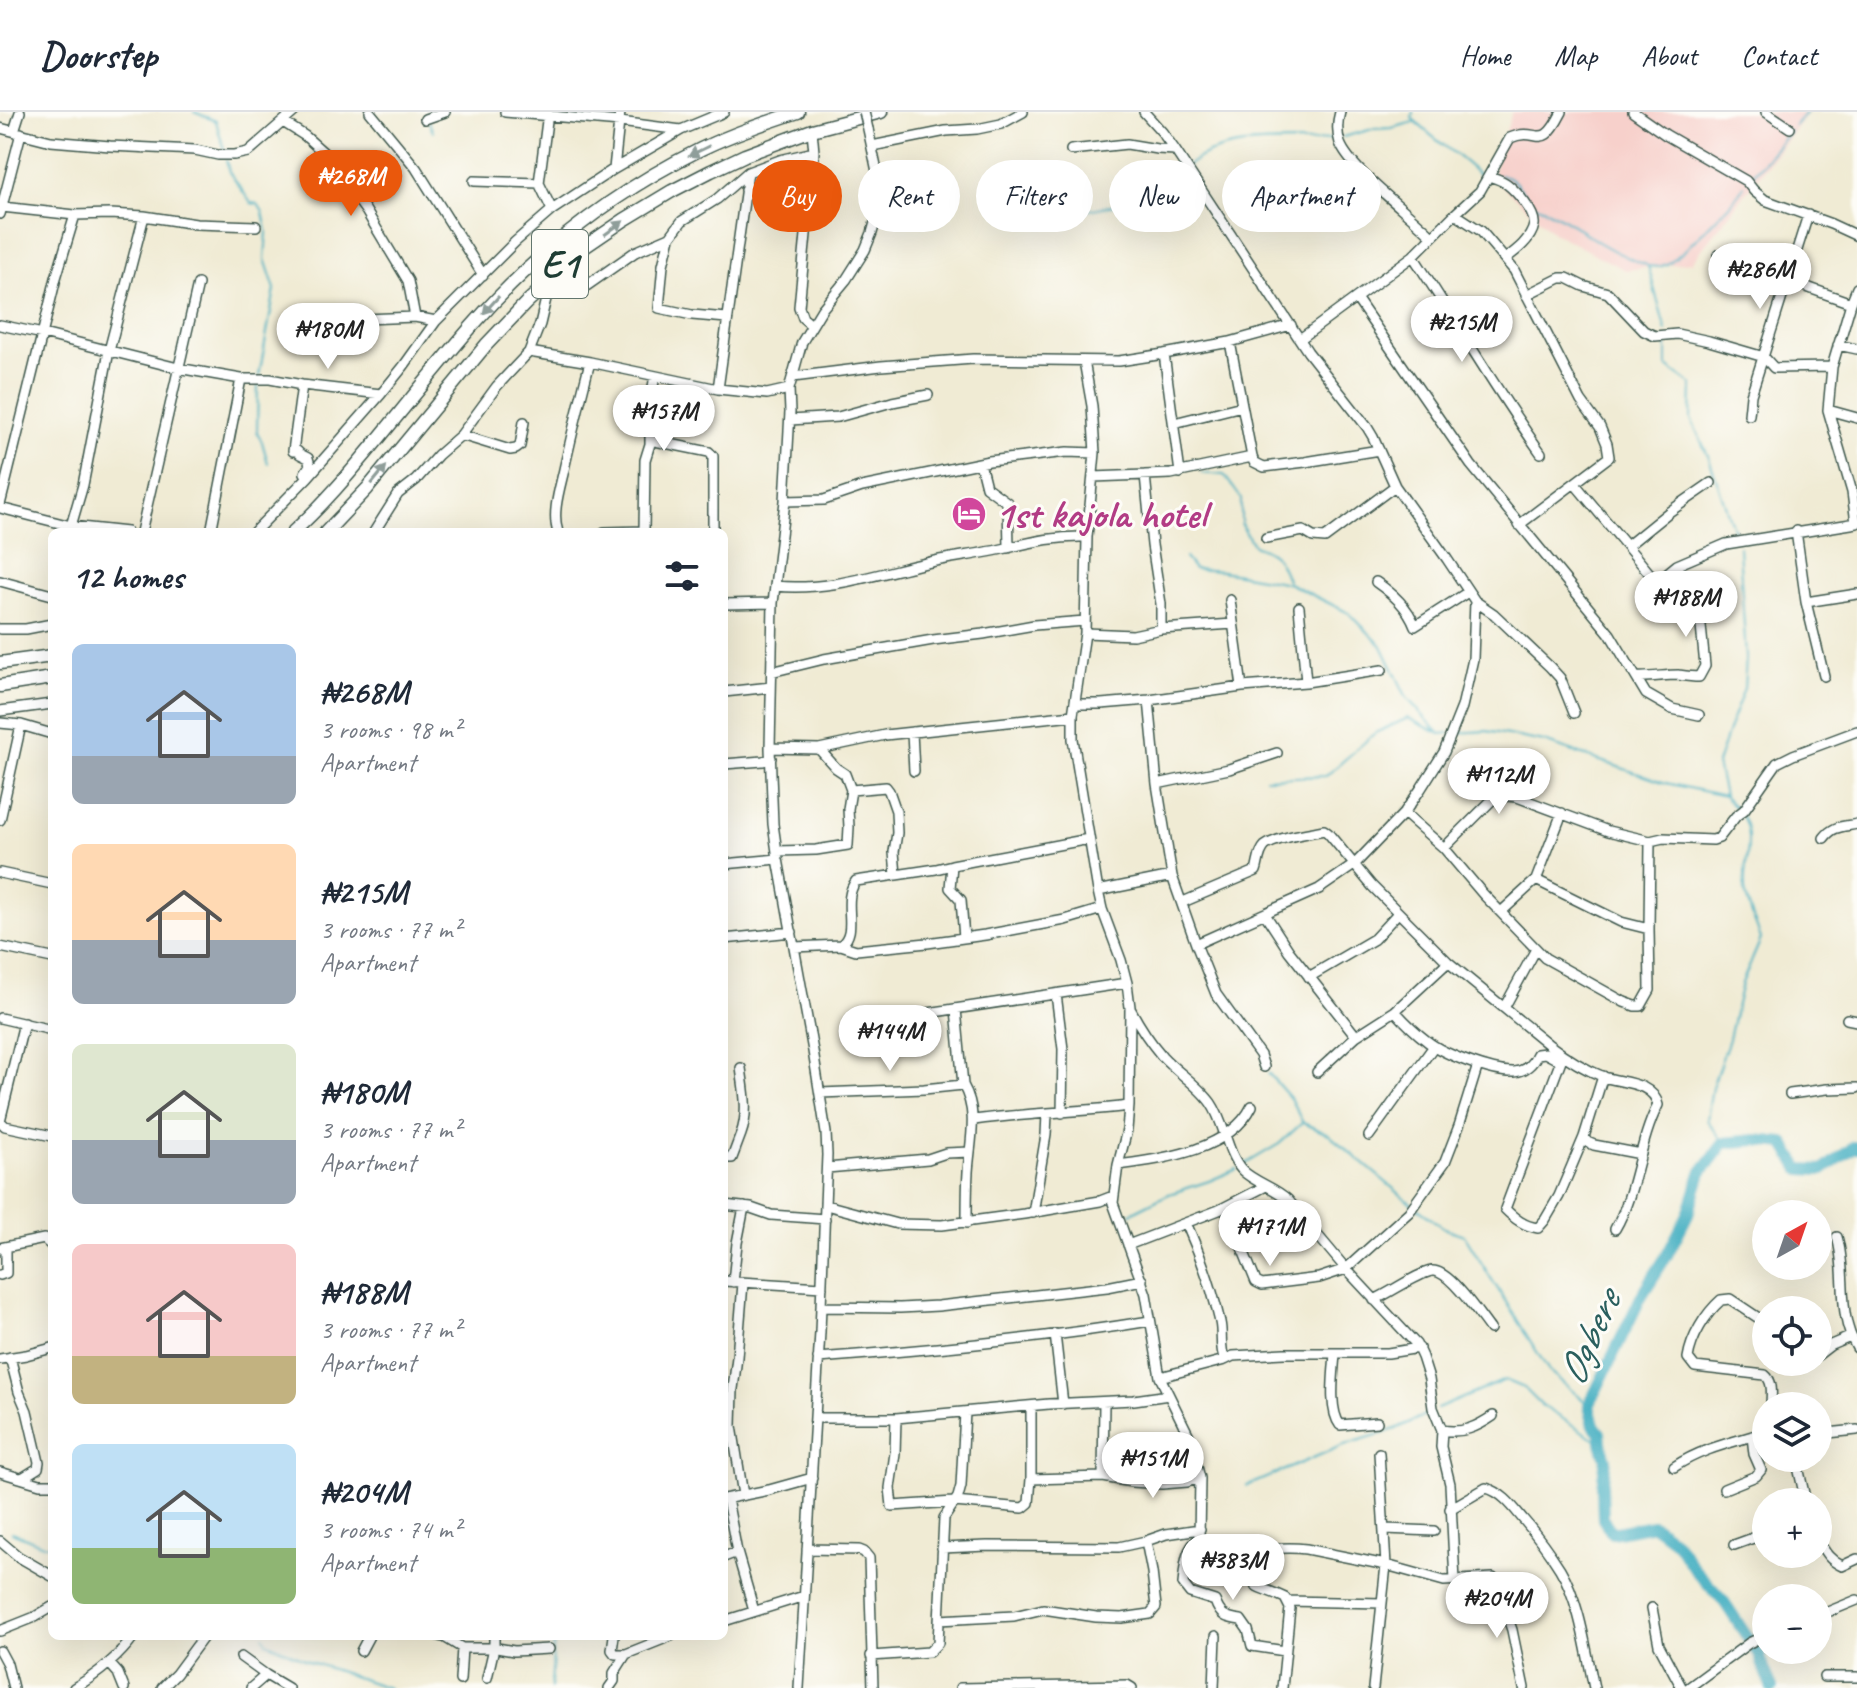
<!DOCTYPE html>
<meta charset="utf-8">
<style>
:root{--surface:#fff;--page:#f2f2f3;--text:#1f2937;--muted:#747a83;--line:#e0e1e3;--accent:#ea580c}
body{margin:0;font-family:Caveat,sans-serif;background:var(--page);color:var(--text);height:100vh;display:flex;flex-direction:column;font-size:30px;white-space:nowrap}
*{box-sizing:border-box;margin:0}
p{font-size:26px;color:var(--muted)}
.icon{flex:none;width:44px;height:44px;fill:none;stroke:currentColor;stroke-width:2;stroke-linecap:round;stroke-linejoin:round}
.map{position:relative;flex:1;overflow:hidden}
.sheet{position:absolute;left:48px;top:416px;width:680px;height:1112px;display:flex;flex-direction:column;background:var(--surface);border-radius:12px;box-shadow:0 8px 32px #0002}
.sheet>*{flex:none}
.guide{position:absolute;left:752px;top:48px;width:760px;height:72px;display:flex;gap:16px}
.needle{width:52px;rotate:40deg}
.fabs{position:absolute;left:1752px;top:1088px;display:grid;gap:16px}
.fabs a{display:grid;place-items:center;width:80px;height:80px;border-radius:50%;background:var(--surface);box-shadow:0 8px 32px #0002;font-size:40px}
.price{position:absolute;translate:-50% -68px;padding:0 18px;border-radius:28px;background:#fff;color:#222;font-size:26px;line-height:52px;filter:drop-shadow(0 2px 4px #0008)}
.price::after{content:'';position:absolute;left:50%;top:48px;width:24px;height:18px;margin-left:-12px;background:inherit;clip-path:polygon(0 0,100% 0,50% 100%)}
.price.active{background:var(--accent);color:#fff}
ul{padding:0;list-style:none}
li{display:flex;align-items:center;gap:24px;height:200px;padding:0 24px}
li span{display:grid;place-items:center;flex:none;width:224px;height:160px;border-radius:12px;color:#555}
li>.icon{margin-inline-start:auto}
span .icon{width:96px;height:96px;fill:#fffc;stroke-width:1}
li b{font-size:34px}
h2{display:flex;justify-content:space-between;align-items:center;height:96px;padding:0 24px;font-size:34px}
.chip{padding:0 28px;border-radius:36px;background:var(--surface);box-shadow:0 8px 32px #0002;font-size:28px;line-height:72px}
.chip.active{background:var(--accent);color:#fff}
header{display:flex;align-items:center;gap:48px;box-sizing:border-box;height:112px;padding:0 40px;background:var(--surface);border-bottom:2px solid var(--line)}
header strong{font-size:38px}
nav{display:flex;gap:44px;margin-inline-start:auto;font-size:28px}
.map>svg:first-child{display:block}
</style>
<header>
<strong>Doorstep</strong>
<nav><a>Home</a><a>Map</a><a>About</a><a>Contact</a></nav>
</header>
<div class="map">
<svg width="1857" height="1576" viewBox="0 0 1857 1576">
<rect width="100%" height="100%" fill="#fdfcf7"/>
<filter id="ink" filterUnits="userSpaceOnUse"><feTurbulence type="fractalNoise" baseFrequency=".0125" numOctaves="2"/><feDisplacementMap in="SourceGraphic" scale="16" xChannelSelector="R" yChannelSelector="G"/><feConvolveMatrix kernelMatrix="1 2 1 2 8 2 1 2 1" color-interpolation-filters="sRGB"/></filter>
<filter id="wash" filterUnits="userSpaceOnUse"><feTurbulence type="fractalNoise" baseFrequency=".006" numOctaves="4" result="noise"/><feDisplacementMap in="SourceGraphic" scale="32" xChannelSelector="R" yChannelSelector="G"/><feGaussianBlur stdDeviation="1.8" result="paint"/><feColorMatrix in="noise" values="0 0 0 0 0 0 0 0 0 0 0 0 0 0 0 0 0 1.4 0 .05"/><feComposite in="paint" operator="in"/></filter>
<g filter="url(#wash)">
<rect width="100%" height="100%" fill="#f0ebd4"/>
<!-- built -->
<path fill="#f7d0cb" d="M1512,0H1808L1692,150L1625,158L1554,121L1492,65Z"/>
<g fill="none" stroke-linecap="round" stroke-linejoin="round">
<!-- stream -->
<path stroke="#42aec1" stroke-width="2" d="M194,0L216,9L224,38
M1413,0L1412,6C1432,27 1457,41 1478,62H1485
M429,10L433,20
M1794,14L1806,0
M1343,25L1373,17L1392,16L1414,10
M226,48L229,60L251,91L258,92L263,100L267,119L265,147L275,177L259,264
M1188,53C1222,27 1265,31 1305,30C1315,30 1326,27 1336,26
M1500,63C1513,63 1520,76 1527,86
M1750,66L1790,19
M1531,91C1552,99 1568,110 1586,122C1605,135 1627,146 1648,154L1666,219
M1057,112C1078,98 1103,94 1128,92C1139,79 1147,68 1164,70L1183,57
M1648,154L1659,155L1667,152L1683,140L1734,88L1744,74
M1667,226V255L1692,273L1691,307L1709,346L1736,425
M258,270L257,320L262,330L268,351
M1201,361L1224,363L1241,386V412L1253,433C1275,440 1279,446 1287,468
M1185,446L1194,457L1222,459L1288,471L1349,501L1382,534L1407,586L1440,622L1449,621
M1455,621L1487,619L1544,630L1666,671L1724,684
M1265,666L1326,664L1375,621L1408,606L1436,620
M1737,698L1724,684L1717,652L1730,613L1744,577L1746,545L1739,435
M1268,961L1290,986L1303,1011L1328,1022L1412,1092
M1724,1031L1707,1008L1712,975L1729,927L1742,871L1761,827C1756,812 1747,794 1745,778C1742,757 1756,722 1741,703
M1242,1054L1279,1032L1302,1011
M1417,1096L1444,1116L1464,1123L1549,1259L1589,1293
M1131,1101L1169,1082L1209,1069L1237,1057
M1437,1297L1505,1268L1524,1276L1541,1293L1601,1331
M1247,1374L1341,1334L1396,1317L1431,1300
M12,1420L43,1433H52
M264,1524L267,1530L308,1549L388,1576
M551,1576L554,1524"/>
<!-- river -->
<path stroke="#42aec1" stroke-width="12" d="M1772,1576L1759,1543L1723,1488L1694,1457L1676,1430L1653,1413L1612,1421L1603,1407L1602,1374L1606,1347L1601,1331L1600,1321L1594,1313L1589,1293L1642,1183L1667,1143L1688,1102L1701,1061L1724,1031L1756,1028L1784,1031L1800,1057L1823,1058L1854,1035L1857,1036"/>
</g>
</g>
<g filter="url(#ink)">
<g fill="none" stroke-linecap="round" stroke-linejoin="round">
<!-- minor casing -->
<g stroke="#3e574c" stroke-width="12">
<path id="minor" d="M370,0L416,56L483,163
M505,0L620,10L681,18
M1144,0L1162,20L1175,38L1308,240L1367,315L1373,325L1395,374L1447,447L1475,489L1473,547L1462,595L1444,640L1420,678L1404,701L1354,753L1319,777L1196,832
M1340,0C1337,10 1337,21 1340,31C1350,58 1410,101 1432,124
M1633,0L1666,23L1746,69L1754,79L1765,88L1831,112L1857,124
M1766,0L1790,16
M548,1L539,71L552,98
M425,7L445,0
M283,10L305,24L323,40L366,99L408,169L415,205
M0,16L51,29L110,34L195,38L218,43H234L248,40L294,0
M14,19L20,0
M872,34L946,19L977,17L1001,12L1023,0
M1071,38L1127,32L1157,37L1175,38
M614,57L620,0
M1489,64C1495,66 1502,68 1507,72C1516,79 1536,101 1534,113C1531,128 1516,139 1505,147
M474,69L539,71
M745,78L812,62
M2,95L75,103L110,102L144,104L196,112L256,114
M0,102L21,21
M1455,102L1481,119L1514,158L1581,289L1600,315L1607,332L1609,345L1519,413
M670,125L663,153L659,196L692,203L727,206
M1718,143L1851,191
M1413,144C1456,209 1495,277 1541,341
M558,153L564,174L576,179L582,177L635,140L670,125L682,109L717,87L748,60L780,48L814,40
M1526,183L1560,166H1567L1583,174L1608,181L1644,219L1655,224L1677,222L1709,229L1764,245L1774,256L1832,255
M1356,186L1471,353L1610,522L1646,582L1672,597L1699,603
M314,209L415,205L436,209
M0,213L43,222L178,256L241,267H270L302,273L381,282
M811,213L803,206L799,195L814,40L812,18
M1300,227L1413,144L1455,102L1480,79L1510,26C1540,13 1540,43 1562,0
M1230,230L1252,345
M1838,233L1857,237
M529,240L590,250L718,277L767,282L789,277
M1164,242L1180,361
M1084,249L1092,294L1095,341L1087,425L1085,521L1073,603V627L1098,779L1102,797L1121,848L1127,871L1130,895L1129,994L1127,1018L1118,1053L1113,1091L1146,1182L1160,1265L1190,1326L1195,1347L1200,1366L1199,1427C1185,1436 1185,1456 1183,1472L1190,1481L1215,1489C1220,1504 1226,1506 1241,1508L1248,1518L1252,1534L1285,1539
M793,265L881,254L973,247L1119,249L1164,242L1230,230L1291,213
M302,273L293,339H297L300,342L308,346L310,353L305,361L308,364
M718,277L748,60
M1828,298L1857,306
M1749,303L1751,283L1808,103
M790,308L838,305L892,290L928,283
M1174,311L1242,294
M461,323L510,338L516,337L520,334L524,310
M650,328L709,340L713,344V420
M980,351L986,375L1008,391L1009,436
M1145,363L1152,433L1161,492V517
M1093,365L1171,362L1252,345L1254,350L1264,355L1305,350L1379,338
M1575,372L1655,468L1660,467L1677,453L1726,432L1857,411
M785,389L824,388L862,375L989,349L1067,340L1095,341
M0,393L56,166L75,103
M0,396L71,414L127,420
M1856,411L1852,380L1828,298L1832,255L1851,191L1857,176
M71,414L83,373L109,239L144,104
M1796,419L1806,490L1824,564
M141,420L198,172
M211,420L241,267
M254,420L308,365L381,282L403,255L436,209L515,130L552,98L614,57L681,18L724,0
M374,420L398,382L416,368L438,343L461,323L497,274L529,240L540,212L550,170
M558,420C551,400 561,373 565,353C573,318 581,284 590,250
M604,420L644,419
M644,420L645,348L650,332V323L646,312L655,264
M1266,426L1303,419L1313,425L1325,426L1395,374
M1627,434L1669,400L1711,371
M0,469L52,483
M1376,470C1393,482 1408,495 1415,514L1468,480
M775,474C832,480 885,459 940,448C962,444 985,441 1007,436C1035,429 1058,424 1087,425
M1230,488L1242,575
M1475,489L1494,502L1550,555L1560,566L1574,601
M1806,490L1857,482
M724,492L773,491
M1299,495L1306,570
M0,517H26L52,512
M1085,521L1133,523L1161,517L1233,512
M771,560L824,547L933,528L983,522L1034,513L1085,509
M1636,565C1650,566 1664,563 1678,563C1685,564 1691,565 1699,565L1705,554L1701,514L1677,453
M724,580L771,575
M1149,588L1157,672L1172,764L1196,832L1216,882L1260,943L1264,955
M1075,592H1101L1149,588L1242,575L1306,570L1382,558
M0,599L52,592
M0,611L21,613L52,622
M912,620L914,659
M770,636L819,637L885,623L1073,603
M724,652L763,649L771,646
M1157,672L1229,657L1277,641
M851,678L886,675L889,679L896,699L897,721L894,740L896,763
M1497,683L1517,685L1608,719L1650,729L1663,726L1713,728L1719,726L1736,704L1744,698L1777,651L1793,643L1857,619
M1404,701L1444,736L1483,782L1545,846L1624,890L1635,894H1641L1650,878L1649,817L1650,729
M0,708L21,613
M1824,726C1834,713 1843,715 1857,712
M1444,736L1497,683L1506,646
M777,739L816,738L848,733L849,715L848,697L851,678L845,662L836,656L819,637
M724,752L778,747
M952,753L950,776L961,788L964,826
M0,761L52,772
M1536,768L1621,810L1649,817
M1098,779L1172,764
M1183,790L1256,759C1259,751 1258,741 1265,734C1277,725 1309,721 1324,718L1328,721L1372,774L1448,850L1548,932C1565,945 1584,957 1604,965C1622,971 1653,970 1658,993C1638,1032 1637,1079 1615,1117
M1501,800L1536,768L1562,701
M1265,802L1289,839L1356,924
M724,827L792,820
M841,833C860,818 840,790 856,769L936,757L952,753L1089,727
M0,835L52,846
M794,835L841,833L856,838L927,831L985,823L1065,808L1102,797
M1309,865L1374,827L1398,801
M1056,882L1063,937L1062,1001
M1504,896L1536,837
M956,897L963,973C979,1001 970,1029 968,1060C967,1077 967,1094 967,1111
M1131,898C1140,915 1150,930 1162,944C1178,961 1198,973 1211,991C1225,1011 1226,1040 1242,1058C1255,1071 1275,1075 1288,1088L1346,1157L1416,1232L1422,1245L1429,1267L1433,1296L1442,1318L1441,1335L1450,1372L1455,1469
M1395,899C1405,910 1415,920 1427,929C1443,942 1493,961 1514,960C1525,959 1533,952 1537,942L1545,941L1560,949
M0,906L52,918
M1847,907L1857,909
M858,908L888,907L1127,871
M1563,943L1505,1097C1515,1107 1524,1114 1538,1116L1545,1108L1559,1084L1584,1025L1603,964
M1317,960L1356,924L1395,899L1448,850
M820,981L924,977L963,973
M1790,982L1827,977L1857,976
M974,1008C1026,1001 1078,1000 1129,994
M0,1009L24,911
M0,1009L5,1014L52,1024
M1369,1024L1434,934
M1584,1025L1587,1030L1594,1033L1641,1042
M724,1046H732C735,1038 738,1030 741,1022C749,1000 744,978 741,956
M1118,1053C1162,1047 1230,1039 1252,994
M827,1056L928,1047L946,1041L970,1040
M724,1093L751,1096L771,1103L825,1107
M826,1093L897,1112L942,1113L1024,1102L1100,1089L1113,1084
M1227,1094L1232,1111L1256,1170L1262,1173L1319,1166L1346,1157L1409,1100L1445,1050L1459,1014L1478,953
M1033,1101L1046,1023L1047,1002
M1186,1111C1201,1144 1212,1176 1220,1210C1223,1223 1219,1236 1225,1248L1233,1244L1284,1241H1388L1419,1236
M1837,1125C1848,1162 1836,1202 1857,1236
M1128,1133L1219,1098L1266,1074
M0,1136L44,1127L52,1134
M0,1163L6,1161V1135
M724,1169L822,1175
M733,1170L737,1131L744,1095
M743,1171L737,1245L733,1277L732,1314L743,1383
M1374,1188C1390,1181 1418,1161 1432,1159C1449,1157 1480,1204 1490,1217
M821,1195L900,1196L938,1194L1107,1175L1142,1168
M1766,1211L1730,1187L1721,1188C1705,1202 1691,1226 1688,1246L1695,1255L1765,1263C1774,1270 1771,1284 1771,1294
M1055,1222L1063,1292
M1335,1241C1334,1260 1328,1297 1340,1313L1377,1310
M1818,1243L1831,1233L1850,1225
M10,1245L19,1280L27,1299L39,1350L38,1356L22,1366
M818,1246C929,1238 1040,1227 1150,1209
M0,1247L26,1243L52,1236
M1160,1265L1225,1248
M1031,1294V1367
M815,1306H896L1049,1292L1134,1288L1169,1283
M896,1306L895,1341L890,1376L892,1394L954,1390L1023,1396L1029,1391L1031,1367L1103,1365L1132,1370L1162,1372L1187,1370L1200,1366
M1442,1318C1462,1322 1477,1315 1493,1304
M1818,1322L1857,1318
M1796,1346L1806,1390
M1674,1355C1702,1336 1734,1330 1766,1320
M0,1360L40,1372H52
M1103,1365L1104,1290
M1724,1377L1756,1364L1761,1358L1754,1342L1752,1324
M724,1387L769,1378L812,1366
M727,1387L737,1440L754,1499
M1450,1397L1486,1376C1502,1380 1513,1395 1523,1407C1536,1422 1550,1441 1560,1457C1580,1490 1586,1539 1594,1576
M1385,1417L1434,1419
M1199,1427C1239,1448 1266,1432 1306,1437L1386,1453L1444,1469L1493,1466L1495,1469L1512,1518L1524,1576
M1818,1428C1825,1440 1829,1448 1842,1454L1857,1447
M0,1429L19,1445L52,1464
M1734,1433L1756,1425L1766,1419
M942,1436L987,1434L1119,1435L1146,1429L1166,1422L1200,1417
M807,1437L859,1438L864,1440L869,1446L873,1576
M1251,1439C1251,1483 1250,1469 1285,1486L1290,1496L1282,1576
M724,1445L737,1440
M1288,1489L1382,1491
M1652,1496L1659,1533L1682,1576
M1818,1504L1857,1488
M939,1508L1014,1504L1043,1497L1096,1505L1122,1506L1150,1502L1156,1495L1152,1460L1146,1429
M724,1509L804,1484
M0,1519L35,1505L52,1495
M439,1524L444,1525L462,1536H497L514,1539L549,1537
M614,1524L612,1538L615,1542H626L671,1524
M0,1539L7,1552L13,1576
M361,1539L369,1524
M871,1544L929,1540L938,1531L944,1406L958,1385L961,1374L965,1300
M241,1545L266,1563L288,1576
M109,1551L118,1561L124,1576
M1824,1565H1857
M487,1566L494,1536V1524
M460,1568L462,1536
M74,1576C98,1562 118,1546 134,1524
M162,1576L176,1562L204,1524
M251,1576L266,1563
M609,1576L614,1569V1561L626,1542
M799,1576L820,1220L827,1043L826,1021L813,939L778,747L773,712L770,636L773,491L785,389L790,300L789,277L802,230L822,197L846,168L865,138L872,121L876,107L879,69L868,17
M960,1576L1127,1573L1132,1576
M1214,1576L1216,1524
M1373,1576L1386,1453L1379,1341
M1688,1576L1749,1531L1766,1523"/>
</g>
<!-- highway casing -->
<g stroke="#3e574c" stroke-width="15">
<path id="highway" d="M293,420C323,393 349,362 375,331C407,292 439,252 472,214C536,141 614,80 701,37C732,22 765,11 798,0
M326,420L367,377L486,233L526,191L550,169L558,153L624,108L672,79L711,59L745,43L812,18L881,0
M0,551L52,544
M0,574L52,566"/>
</g>
<!-- minor -->
<use href="#minor" stroke="#fff" stroke-width="9"/>
<!-- highway -->
<use href="#highway" stroke="#fff" stroke-width="12"/>
<!-- minor-bridge casing -->
<g stroke="#3e574c" stroke-width="12" stroke-linecap="butt">
<path id="minor-bridge" d="M864,0L868,17"/>
</g>
<!-- minor-bridge -->
<use href="#minor-bridge" stroke="#fff" stroke-width="9"/>
</g>
<!-- one-way arrows -->
<defs><path id="oneway-solid" d="M-6-.8H1V-3.2L6.5 0L1 3.2V.8H-6Z" transform="scale(2)"/></defs>
<g fill="#8f9e9a">
<use href="#oneway-solid" transform="translate(699 39) rotate(154)"/>
<use href="#oneway-solid" transform="translate(614 116) rotate(-36)"/>
<use href="#oneway-solid" transform="translate(491 193) rotate(132)"/>
<use href="#oneway-solid" transform="translate(379 363) rotate(-51)"/>
</g>
</g>
<!-- icons -->
<defs>
<g id="hotel-disc" transform="scale(1.8)"><circle r="9.5" fill="#d1479c" stroke="#fdfcf7"/><path d="M-6-4.5h1.5V1H6V5H4.5V3h-9V5H-6ZM-4 0a1.8 1.8 0 1 1 3.6 0ZM.5 0V-2.5h3Q6-2.5 6 0Z" fill="#fff"/></g>
</defs>
<g fill-rule="evenodd">
<use href="#hotel-disc" x="969" y="402"/>
</g>
<g text-anchor="middle" dominant-baseline="central" stroke-width="6" stroke-linejoin="round" paint-order="stroke">
<!-- shield labels -->
<rect fill="#fdfcf7" stroke="#62766e" stroke-width="2" x="532" y="118" width="56" height="68" rx="6"/>
<g font-size="38" font-weight="bold" fill="#1f3d34">
<text x="560" y="152">E1</text>
</g>
<!-- hotel labels -->
<g font-size="40" font-weight="bold" fill="#b23c85" stroke="#fdfcf7" text-anchor="start">
<text x="995" y="402">1st kajola hotel</text>
</g>
<!-- water labels -->
<g font-size="42" font-style="italic" fill="#2a5f5e" stroke="#fdfcf7">
<text transform="translate(1589 1226) rotate(-66)">Ogbere</text>
</g>
</g>
</svg>
<div class="fabs">
<a><svg class="needle" viewBox="-14 -14 28 28"><path d="M0-13l5 13h-10z" fill="#e53935"/><path d="M0 13l5-13h-10z" fill="#747a83"/></svg></a>
<a><svg class="icon" aria-label="locate" viewBox="0 0 24 24"><circle cx="12" cy="12" r="6"/><path d="M12 2v4M12 18v4M2 12h4M18 12h4"/></svg></a>
<a><svg class="icon" aria-label="layers" viewBox="0 0 24 24"><path d="M12 4l9 5-9 5-9-5zM3 14l9 5 9-5"/></svg></a>
<a>+</a>
<a>−</a>
</div>
<b class="price active" style="left:351px;top:106px">₦268M</b>
<b class="price" style="left:1760px;top:199px">₦286M</b>
<b class="price" style="left:1462px;top:252px">₦215M</b>
<b class="price" style="left:328px;top:259px">₦180M</b>
<b class="price" style="left:664px;top:341px">₦157M</b>
<b class="price" style="left:1686px;top:527px">₦188M</b>
<b class="price" style="left:1499px;top:704px">₦112M</b>
<b class="price" style="left:890px;top:961px">₦144M</b>
<b class="price" style="left:1270px;top:1156px">₦171M</b>
<b class="price" style="left:1153px;top:1388px">₦151M</b>
<b class="price" style="left:1233px;top:1490px">₦383M</b>
<b class="price" style="left:1497px;top:1528px">₦204M</b>
<div class="guide">
<a class="chip active">Buy</a>
<a class="chip">Rent</a>
<a class="chip">Filters</a>
<a class="chip">New</a>
<a class="chip">Apartment</a>
</div>
<section class="sheet">
<h2>12 homes<svg class="icon" aria-label="filters" viewBox="0 0 24 24"><path d="M4 7h16M4 17h16"/><circle cx="9" cy="7" r="2"/><circle cx="15" cy="17" r="2"/></svg></h2>
<ul>
<li><span style="background:linear-gradient(#a9c7e8 70%,#9aa5b1 0)"><svg class="icon" aria-label="home" viewBox="0 0 24 24"><path d="M3 11l9-7 9 7M6 9v11h12V9"/></svg></span><div><b>₦268M</b><p>3 rooms · 98 m²</p><p>Apartment</p></div></li>
<li><span style="background:linear-gradient(#ffd9b3 60%,#9aa5b1 0)"><svg class="icon" aria-label="home" viewBox="0 0 24 24"><path d="M3 11l9-7 9 7M6 9v11h12V9"/></svg></span><div><b>₦215M</b><p>3 rooms · 77 m²</p><p>Apartment</p></div></li>
<li><span style="background:linear-gradient(#dfe7d0 60%,#9aa5b1 0)"><svg class="icon" aria-label="home" viewBox="0 0 24 24"><path d="M3 11l9-7 9 7M6 9v11h12V9"/></svg></span><div><b>₦180M</b><p>3 rooms · 77 m²</p><p>Apartment</p></div></li>
<li><span style="background:linear-gradient(#f6c9c9 70%,#c2b280 0)"><svg class="icon" aria-label="home" viewBox="0 0 24 24"><path d="M3 11l9-7 9 7M6 9v11h12V9"/></svg></span><div><b>₦188M</b><p>3 rooms · 77 m²</p><p>Apartment</p></div></li>
<li><span style="background:linear-gradient(#bfe0f5 65%,#8fb573 0)"><svg class="icon" aria-label="home" viewBox="0 0 24 24"><path d="M3 11l9-7 9 7M6 9v11h12V9"/></svg></span><div><b>₦204M</b><p>3 rooms · 74 m²</p><p>Apartment</p></div></li>
</ul>
</section>
</div>
